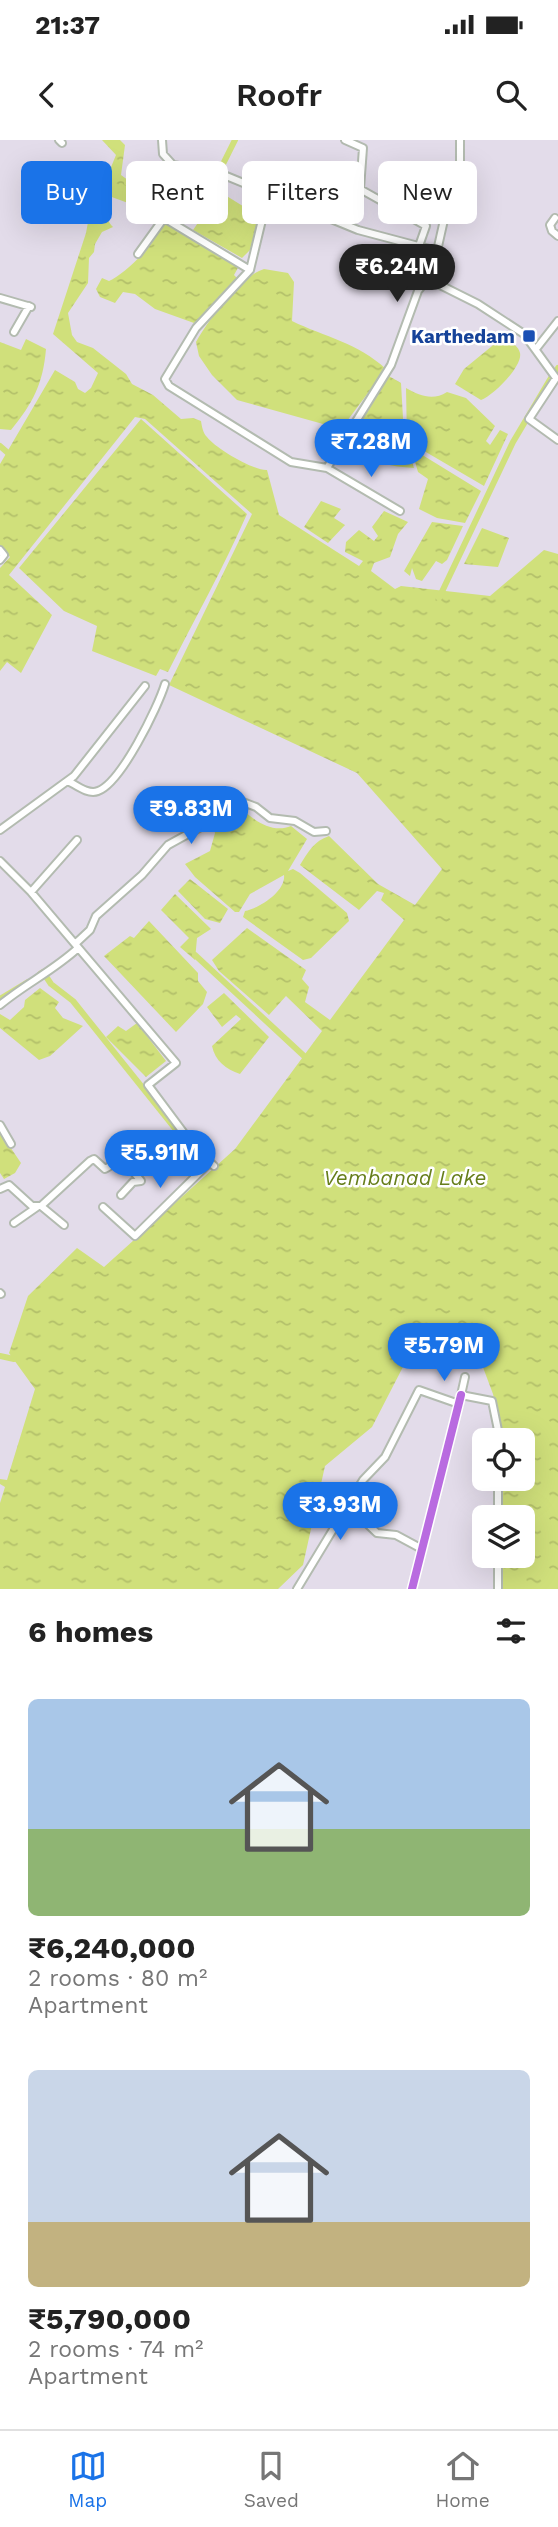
<!DOCTYPE html>
<meta charset="utf-8">
<style>
:root{--surface:#fff;--page:#f6f6f6;--text:#222;--muted:#767676;--line:#e0e0e0;--accent:#1a73e8}
body{margin:0;font-family:"Work Sans",sans-serif;background:var(--page);color:var(--text);height:100vh;display:flex;flex-direction:column;font-size:26px;white-space:nowrap}
*{box-sizing:border-box;margin:0}
p{font-size:23px;color:var(--muted)}
.icon{flex:none;width:38px;height:38px;fill:none;stroke:currentColor;stroke-width:2;stroke-linecap:round;stroke-linejoin:round}
.map{position:relative;height:1449px;overflow:hidden}
.sheet{display:flex;flex-direction:column;background:var(--surface);flex:1}
.sheet>*{flex:none}
.hud{position:absolute;left:21px;top:21px;width:516px;height:63px;display:flex;gap:14px}
.buttons{position:absolute;left:472px;top:1288px;display:grid;gap:14px}
.buttons a{display:grid;place-items:center;width:63px;height:63px;border-radius:10px;background:var(--surface);box-shadow:0 7px 28px #0002;font-size:35px}
.price{position:absolute;translate:-50% -60px;padding:0 16px;border-radius:24px;background:var(--accent);color:#fff;font-size:23px;line-height:46px;filter:drop-shadow(0 2px 4px #0008)}
.price::after{content:'';position:absolute;left:50%;top:42px;width:21px;height:16px;margin-left:-10px;background:inherit;clip-path:polygon(0 0,100% 0,50% 100%)}
.price.current{background:#222;color:#fff}
ul{padding:0;list-style:none}
li{display:grid;align-content:center;gap:14px;height:371px;padding:0 28px}
li span{display:grid;place-items:center;height:217px;border-radius:10px;color:#555}
li>.icon{margin-inline-start:auto}
span .icon{width:126px;height:126px;fill:#fffc;stroke-width:1}
li b{font-size:30px}
h2{display:flex;justify-content:space-between;align-items:center;height:84px;padding:0 28px;font-size:30px}
.tag{padding:0 24px;border-radius:10px;background:var(--surface);box-shadow:0 7px 28px #0002;font-size:24px;line-height:63px}
.tag.current{background:var(--accent);color:#fff}
.status{display:flex;justify-content:space-between;align-items:center;height:49px;padding:0 35px;background:var(--surface);direction:ltr}
.status svg{height:19px;fill:currentColor}
header{display:flex;justify-content:space-between;align-items:center;height:91px;padding:0 28px;background:var(--surface);font-size:32px;font-weight:600}
.dock{display:flex;justify-content:space-around;align-items:center;height:98px;border-top:2px solid var(--line);background:var(--surface);font-size:19px;color:var(--muted)}
.dock a{display:grid;justify-items:center;gap:4px}
.dock .current{color:var(--accent)}
.map>svg:first-child{display:block}
</style>
<div class="status"><b>21:37</b><svg viewBox="0 0 49 12"><path d="M0 12V9h3v3zM5 12V6h3v6zM10 12V3h3v9zM15 12V0h3v12zM26 1h20v11H26zM47 4h2v5h-2z"/></svg></div>
<header><svg class="icon" aria-label="back" viewBox="0 0 24 24"><path d="M15 5l-7 7 7 7"/></svg>Roofr<svg class="icon" aria-label="search" viewBox="0 0 24 24"><circle cx="10" cy="10" r="6"/><path d="M15 15l6 6"/></svg></header>
<div class="map">
<svg width="558" height="1449" viewBox="0 0 558 1449">
<defs>
<pattern id="water-ripples" width="26" height="14" patternUnits="userSpaceOnUse" patternTransform="scale(1.75)"><rect width="26" height="14" fill="#d0e07b"/><path d="M2 4q2-2 4 0t4 0M15 11q2-2 4 0t4 0" fill="none" stroke="#b3c06a"/></pattern>
</defs>
<rect width="100%" height="100%" fill="#e3dcea"/>
<!-- water -->
<path fill="url(#water-ripples)" d="M102,0H120L125,5L121,35L136,46L128,63L109,56C103,69 104,77 113,87L102,92L95,104L94,112L89,118L88,143L68,173L72,195L77,202L93,208L126,234L132,244L153,255L181,279L193,278L201,281C202,287 203,293 207,297C215,308 254,331 267,330L279,375L359,426L363,421L345,412L346,402L359,390L374,401L378,396L372,387L384,371L408,382L398,394L390,417L374,423L371,431L395,449L401,446L490,456L544,410L558,414V1449H501L500,1416H523V1377H500L499,1344L523,1339V1300H503L493,1254L481,1222L462,1214L451,1200L430,1197L422,1190L372,1287L325,1326L303,1425L278,1449H0V1363L5,1347L0,1344V1339L7,1340L35,1249L9,1213L28,1156L77,1108L104,1127L235,1009L322,891L286,856L269,875L219,831L212,820L247,788L306,830L302,839L309,847L305,862L330,880L404,780L381,760L384,753L377,751L359,770L300,725C308,712 314,701 329,696L378,744L415,765L442,729L357,633L169,545L252,374L145,279L135,277L9,435L52,475L21,533L7,522L0,531V428L10,417L0,406V324L55,230L75,242L78,249L85,253L91,248L98,233L53,194L86,93L88,82L80,74L85,65L100,54L116,15Z
M200,38L207,44L198,60L202,67L216,54L218,58L225,55L246,68L249,76L259,75L250,110L242,118L193,90L202,77L200,71L169,54L186,59Z
M163,81L239,126L234,135L239,140L194,183L155,169L135,154L123,152L115,163L100,157L96,149L102,138L109,141C127,133 160,99 163,81Z
M264,129L288,133L294,142L292,181C325,197 358,203 386,229L341,289L237,260L212,235L199,216L196,202C209,180 239,137 264,129Z
M503,197C509,201 518,205 520,213C523,226 493,256 481,260L455,244L464,229Z
M26,199L46,209C43,244 33,263 11,290L0,289V202L21,210Z
M387,235L401,243L404,296L414,328C382,326 362,321 353,288L368,271Z
M406,248C420,256 433,261 447,252L466,258L495,286L486,301L490,305L500,290L508,294L484,346L407,301Z
M141,279L247,374C223,429 195,478 168,532L160,529L156,536L92,511L97,486L64,471L19,428Z
M411,308L481,351L465,383L437,378L419,369L428,339L418,332Z
M321,361L341,369L334,378L345,385L328,403L304,387Z
M432,382L463,386L447,420L442,424L436,421L422,441L416,439L412,428L410,436L404,431Z
M482,388L509,398L498,427L464,424Z
M240,667C253,680 272,694 291,686L307,699L288,731L293,729L300,733L347,773L349,781L311,818L303,820L243,777L245,771C260,768 286,751 284,735L250,754L239,772H235L195,737L185,724L210,711L215,693L213,686Z
M190,739L228,769L220,783L205,779L178,751Z
M175,754L211,789L197,798L195,820L180,807L189,798L161,770Z
M149,781L198,833V841L207,852L203,864L176,892L104,816L130,796L134,798Z
M40,848L59,862L55,868L63,878L83,886L50,916L39,920L0,888V874L10,880L24,867L25,860Z
M224,853L269,897L240,934C226,929 215,921 212,906L241,879L236,875L222,887L207,867Z
M137,883L166,921L146,937L106,897L118,886L126,891Z
M0,992L21,1023L15,1033L4,1039L0,1033Z"/>
<g fill="none" stroke-linecap="round" stroke-linejoin="round">
<!-- canal -->
<path stroke="#d0e07b" stroke-width="6" d="M219,32L235,0
M127,43L169,54
M556,232L558,228
M0,306L8,313
M439,458L513,302L551,238
M195,815L304,916
M40,834L43,832L51,844L73,861L182,997
M0,859L28,842
M0,1216L14,1219"/>
<!-- minor casing -->
<g stroke="#b3bbb0" stroke-width="10">
<path id="minor" d="M59,0L62,3
M162,0L163,14L173,25L219,33L358,90L437,111L432,133L436,143L478,164L524,194L556,238L529,279L558,300
M345,0L363,8L360,49L426,86L419,106
M268,55L250,130L196,188L165,239L169,246L291,322L327,328L400,371
M555,78L550,85L552,91L558,96
M437,111L446,71L460,29V0
M138,114L164,78L250,130
M0,158L31,167
M14,192L29,166
M536,209L558,181
M327,328L391,225L418,151L425,142L435,140
M0,410L4,415L0,420
M68,641C76,645 88,655 98,651C121,643 158,567 165,544
M0,690L74,636L145,546
M0,721L31,752L176,923L148,945L195,1008L214,1026
M31,752L77,700
M75,804L90,790L96,776L142,735L168,705L217,678L235,659L256,667L270,678L295,681L314,692L326,691
M0,865C25,844 53,831 78,808
M0,985L11,1004
M0,1049L9,1045L32,1066H41L90,1021L94,1019L105,1029C129,1015 148,998 176,995L206,1026L135,1096L103,1067
M121,1055L133,1042L141,1041L122,1018
M41,1066L64,1085
M14,1083L37,1067
M0,1153L1,1154
M465,1237L461,1255L492,1261L500,1300
M358,1375L377,1393L396,1395L422,1409
M498,1377V1344L508,1339
M498,1416V1449
M297,1449L363,1340L385,1317L419,1250L459,1264"/>
</g>
<!-- major casing -->
<g stroke="#fff" stroke-width="11">
<path id="major" d="M412,1449L461,1255"/>
</g>
<!-- minor -->
<use href="#minor" stroke="#fff" stroke-width="6"/>
<!-- major -->
<use href="#major" stroke="#b96be0" stroke-width="8"/>
</g>
<!-- markers -->
<rect fill="#1a4fb4" stroke="#fff" stroke-width="2.5" x="522" y="189" width="14" height="14" rx="3.5"/>
<g text-anchor="middle" dominant-baseline="central" stroke-width="5" stroke-linejoin="round" paint-order="stroke">
<!-- transit labels -->
<g font-size="19" font-weight="bold" fill="#164399" stroke="#fff" text-anchor="end">
<text x="515" y="196">Karthedam</text>
</g>
<!-- water labels -->
<g font-size="21" font-style="italic" fill="#667e1b" stroke="#fff">
<text x="405" y="1037">Vembanad Lake</text>
</g>
</g>
</svg>
<div class="buttons">
<a><svg class="icon" aria-label="locate" viewBox="0 0 24 24"><circle cx="12" cy="12" r="6"/><path d="M12 2v4M12 18v4M2 12h4M18 12h4"/></svg></a>
<a><svg class="icon" aria-label="layers" viewBox="0 0 24 24"><path d="M12 4l9 5-9 5-9-5zM3 14l9 5 9-5"/></svg></a>
</div>
<b class="price current" style="left:397px;top:164px">₹6.24M</b>
<b class="price" style="left:371px;top:339px">₹7.28M</b>
<b class="price" style="left:191px;top:706px">₹9.83M</b>
<b class="price" style="left:160px;top:1050px">₹5.91M</b>
<b class="price" style="left:444px;top:1243px">₹5.79M</b>
<b class="price" style="left:340px;top:1402px">₹3.93M</b>
<div class="hud">
<a class="tag current">Buy</a>
<a class="tag">Rent</a>
<a class="tag">Filters</a>
<a class="tag">New</a>
</div>
</div>
<section class="sheet">
<h2>6 homes<svg class="icon" aria-label="filters" viewBox="0 0 24 24"><path d="M4 7h16M4 17h16"/><circle cx="9" cy="7" r="2"/><circle cx="15" cy="17" r="2"/></svg></h2>
<ul>
<li><span style="background:linear-gradient(#a9c7e8 60%,#8fb573 0)"><svg class="icon" aria-label="home" viewBox="0 0 24 24"><path d="M3 11l9-7 9 7M6 9v11h12V9"/></svg></span><div><b>₹6,240,000</b><p>2 rooms · 80 m²</p><p>Apartment</p></div></li>
<li><span style="background:linear-gradient(#c9d6e8 70%,#c2b280 0)"><svg class="icon" aria-label="home" viewBox="0 0 24 24"><path d="M3 11l9-7 9 7M6 9v11h12V9"/></svg></span><div><b>₹5,790,000</b><p>2 rooms · 74 m²</p><p>Apartment</p></div></li>
</ul>
</section>
<nav class="dock">
<a class="current"><svg class="icon" aria-label="map" viewBox="0 0 24 24"><path d="M3 6l6-2 6 2 6-2v14l-6 2-6-2-6 2zM9 4v14M15 6v14"/></svg>Map</a>
<a><svg class="icon" aria-label="saved" viewBox="0 0 24 24"><path d="M7 4h10v16l-5-4-5 4z"/></svg>Saved</a>
<a><svg class="icon" aria-label="home" viewBox="0 0 24 24"><path d="M3 11l9-7 9 7M6 9v11h12V9"/></svg>Home</a>
</nav>
